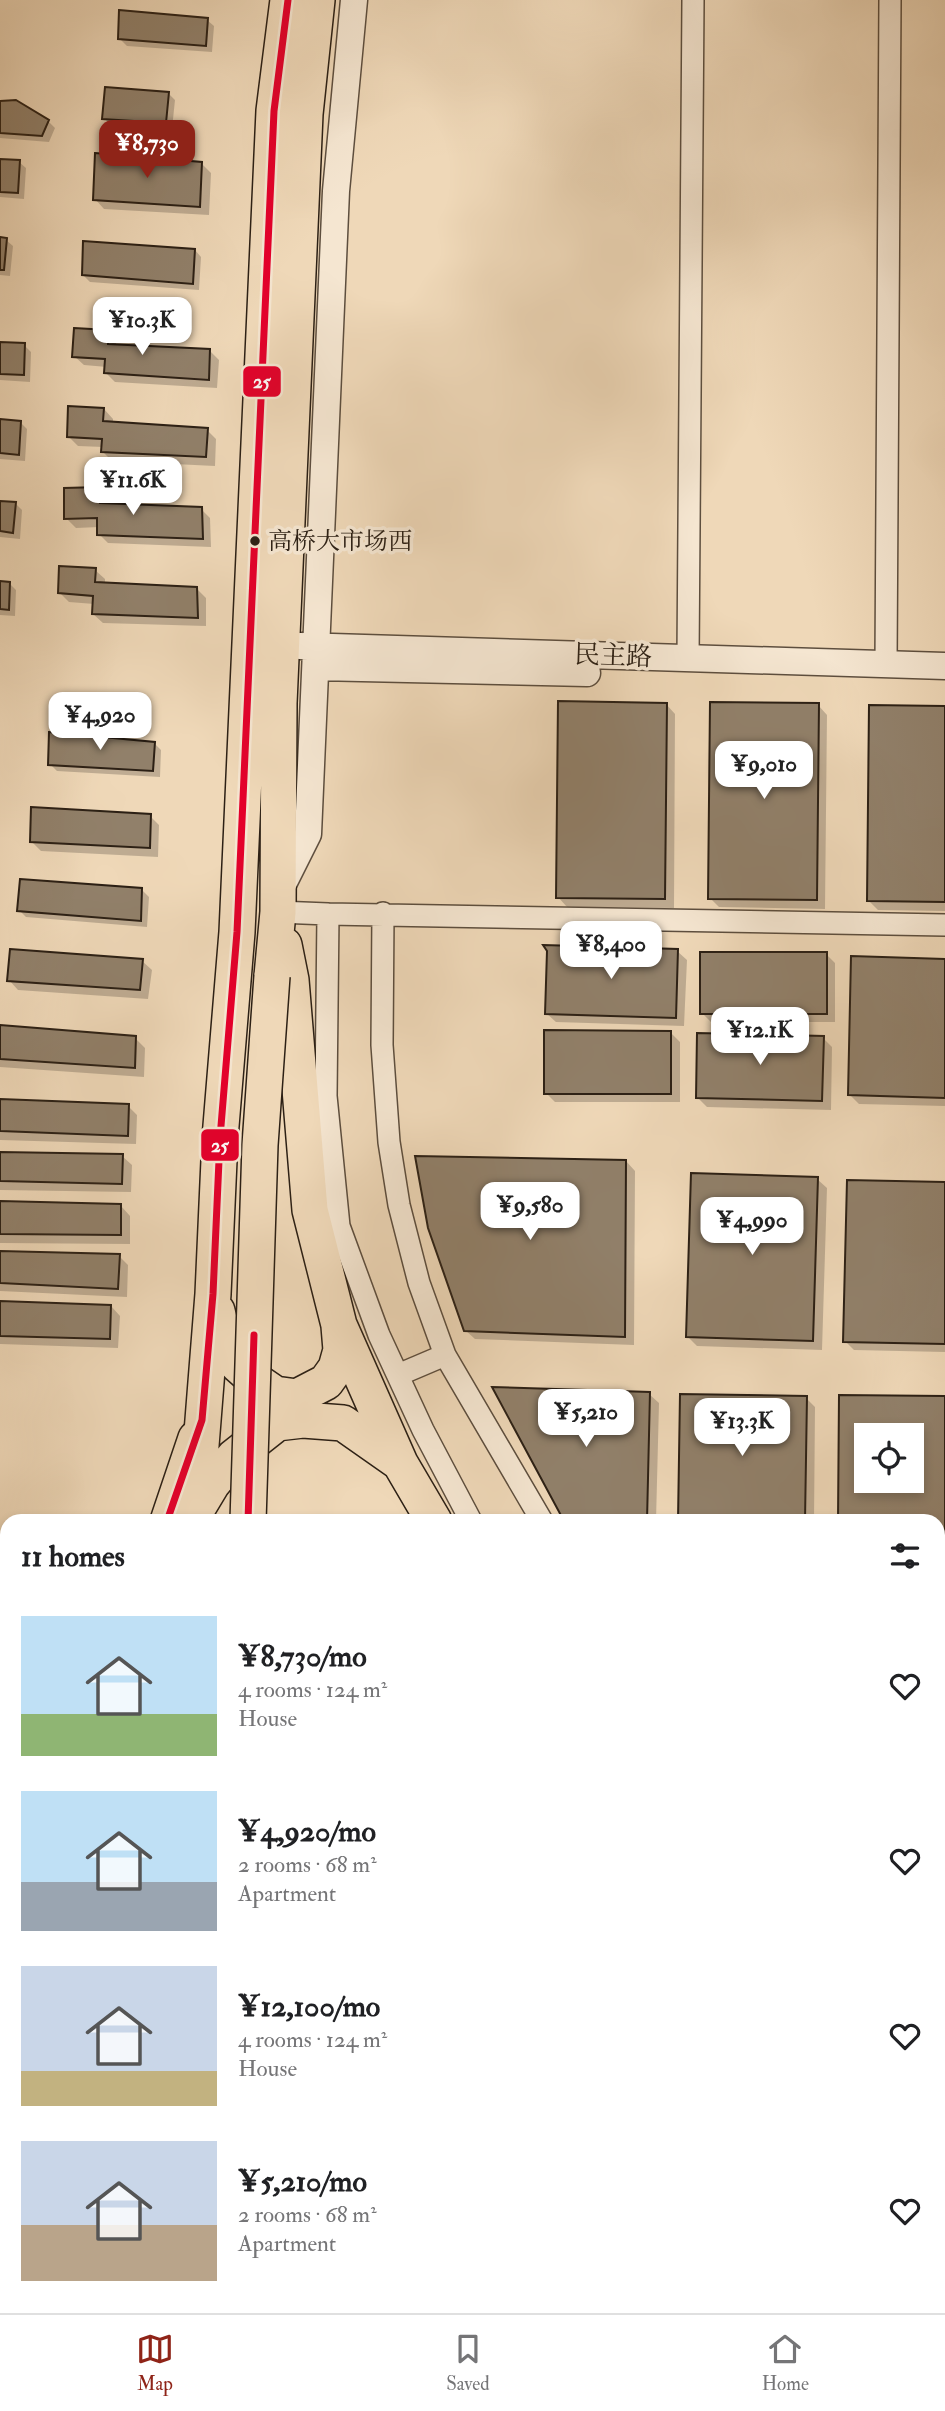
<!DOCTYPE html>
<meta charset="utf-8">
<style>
:root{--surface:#fff;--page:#f2f2f2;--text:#202124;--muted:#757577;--line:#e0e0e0;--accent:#8f2418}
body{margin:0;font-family:"IM FELL Double Pica","Noto Serif SC",serif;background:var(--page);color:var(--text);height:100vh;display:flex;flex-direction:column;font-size:26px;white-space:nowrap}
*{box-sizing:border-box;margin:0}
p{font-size:23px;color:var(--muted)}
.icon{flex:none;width:38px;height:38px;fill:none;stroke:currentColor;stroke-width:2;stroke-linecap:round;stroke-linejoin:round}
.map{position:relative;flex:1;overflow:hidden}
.sheet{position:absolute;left:0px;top:1514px;width:945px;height:800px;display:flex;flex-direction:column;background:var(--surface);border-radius:21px 21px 0 0;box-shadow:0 4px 10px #0003}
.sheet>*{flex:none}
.buttons{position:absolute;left:854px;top:1423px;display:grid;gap:14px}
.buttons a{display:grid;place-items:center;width:70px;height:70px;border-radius:0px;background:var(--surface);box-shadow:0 4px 10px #0003;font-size:35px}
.price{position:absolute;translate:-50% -60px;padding:0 16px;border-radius:14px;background:#fff;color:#222;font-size:23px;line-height:46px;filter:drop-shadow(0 2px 4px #0008)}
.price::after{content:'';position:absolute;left:50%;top:42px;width:21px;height:16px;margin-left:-10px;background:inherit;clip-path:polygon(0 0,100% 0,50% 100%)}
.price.current{background:var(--accent);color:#fff}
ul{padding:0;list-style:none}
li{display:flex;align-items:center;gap:21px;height:175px;padding:0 21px}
li span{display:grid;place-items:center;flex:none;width:196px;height:140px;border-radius:0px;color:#555}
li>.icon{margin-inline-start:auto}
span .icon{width:84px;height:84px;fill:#fffc;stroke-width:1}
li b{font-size:30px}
h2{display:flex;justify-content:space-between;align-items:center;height:84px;padding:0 21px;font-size:30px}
.tab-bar{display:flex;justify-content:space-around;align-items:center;height:98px;border-top:2px solid var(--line);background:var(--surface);font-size:19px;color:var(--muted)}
.tab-bar a{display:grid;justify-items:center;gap:4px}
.tab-bar .current{color:var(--accent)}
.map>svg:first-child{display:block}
</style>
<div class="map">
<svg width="945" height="2313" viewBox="0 0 945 2313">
<rect width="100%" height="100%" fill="#efd8b8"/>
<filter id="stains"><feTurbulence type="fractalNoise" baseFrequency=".00286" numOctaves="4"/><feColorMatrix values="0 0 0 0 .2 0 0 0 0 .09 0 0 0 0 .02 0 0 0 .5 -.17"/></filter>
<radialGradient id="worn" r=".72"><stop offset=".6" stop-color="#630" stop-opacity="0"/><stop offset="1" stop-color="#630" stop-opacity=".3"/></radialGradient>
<!-- shadow -->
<path fill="#0003" fill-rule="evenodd" d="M207,20L214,26L212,52L127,46L120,39Z
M168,93L175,100L172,129L111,125L104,118Z
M0,103L48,121L55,128L49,142L0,138Z
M0,160L19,162L26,168L24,199L0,197Z
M201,163L211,173L209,215L104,209L95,199Z
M0,239L6,240L13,246L10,276L0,275Z
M195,250L201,257L199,290L90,282L83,275Z
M107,331L116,341V346L210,351L219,360L217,388L115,382L106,373L107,367L84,365L74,356Z
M0,344L24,345L31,352L30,382L0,380Z
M104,409L113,419V424L207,430L216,439L215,466L112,461L102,451L103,447L78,446L69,437Z
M0,421L20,422L27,429L25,461L0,459Z
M100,489L109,498V505L201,509L210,518L211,547L108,543L99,534V527L76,528L66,518Z
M0,502L15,503L22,510L20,539L0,537Z
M95,570L105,579V584L196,588L206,598V626L103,623L93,614L94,604L69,602L60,593Z
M0,583H9L16,590L15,616L0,615Z
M666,704L675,714L674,908L567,907L558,897Z
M818,705L827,715L825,909L719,907L710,898Z
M945,708V911L878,910L869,901Z
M154,743L161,750L160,777L57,771L50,764Z
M150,816L159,825L158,857L41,851L31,841Z
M142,890L149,897L147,927L26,917L19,910Z
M677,951L687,960L684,1026L556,1022L546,1013Z
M826,954L835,963V1022H711L702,1013Z
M945,960V1106L859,1104L850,1095Z
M142,961L152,970L148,999L18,990L9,980Z
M0,1027L135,1038L145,1048L144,1077L0,1067Z
M670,1032L680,1042V1102H555L546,1093Z
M823,1038L832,1047L831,1110L707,1107L698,1098Z
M0,1101L128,1106L137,1115L136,1144L0,1140Z
M0,1154L122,1156L132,1165L131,1192L0,1190Z
M626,1161L635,1171L634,1345L475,1339L465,1330Z
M817,1179L827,1188L822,1350L697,1346L688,1337Z
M945,1184V1352L854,1350L845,1341Z
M0,1203L121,1206L130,1216V1244L0,1243Z
M0,1253L119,1256L128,1265L127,1297L0,1291Z
M0,1303L111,1306L120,1316L118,1348L0,1344Z
M649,1394L659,1403L656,1521H566Z
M841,1397L945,1398V1567H938V1521H839ZM866,1435H912V1480H866Z
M806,1398L815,1407L814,1521H680Z
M938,1624H945V1796H938Z
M0,2194L7,2196V2243H0Z
M0,2253H7V2302H0Z"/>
<!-- building -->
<path fill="#91806a" stroke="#2c2015" stroke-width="2" fill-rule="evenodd" d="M119,10L208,18L206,46L118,39Z
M105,87L169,92L166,123L102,119Z
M16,100L49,120L42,136L0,133V101Z
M95,153L202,162L200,207L93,200Z
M0,159L20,160L18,193L0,192Z
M0,237L7,238L4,270H0Z
M83,241L195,249L193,284L82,275Z
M74,328L108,330V344L210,349L209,380L104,373L105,359L72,357Z
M0,342L25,343L24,375L0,374Z
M68,406L104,408L103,421L208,428L206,457L101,452L102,439L67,437Z
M0,419L21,421L19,455L0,453Z
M100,487V503L202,507L203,539L97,535V518L64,519V488Z
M0,501L16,502L13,533L0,531Z
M59,566L96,568L95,582L197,587L198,618L92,614L93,596L58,593Z
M0,581L10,582L9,610L0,609Z
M558,701L667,703L665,899L556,898Z
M710,702L819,703L817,900L708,899Z
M869,705L945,706V902L867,901Z
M49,732L155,742L153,771L48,765Z
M31,807L151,814L150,848L30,842Z
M20,879L142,888L141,921L17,911Z
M543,945L678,949L676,1018L545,1014L547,951Z
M10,949L143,959L140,990L7,981Z
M700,952H827V1014H700Z
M851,956L945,959V1098L848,1095Z
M0,1025L136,1036L135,1068L0,1059Z
M544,1030L671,1031V1094H544Z
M697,1033L824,1036L822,1101L696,1098Z
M0,1099L129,1104L128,1136L0,1131Z
M0,1152L123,1154L122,1184L0,1181Z
M415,1156L626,1160L625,1337L464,1331L428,1228Z
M691,1173L818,1177L813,1341L686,1337Z
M847,1180L945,1182V1344L843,1342Z
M0,1201L121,1204V1235L0,1234Z
M0,1251L120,1254L118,1289L0,1283Z
M0,1301L111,1305L110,1339L0,1336Z
M492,1387L650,1392L647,1521H564Z
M680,1394L807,1396L805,1521H678Z
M839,1395L945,1396V1559H938V1521H838ZM866,1435H912V1480H866Z
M938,1622H945V1787H938Z
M0,2017L7,2024V2066L3,2071L0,2068Z
M0,2192H5L4,2234H0Z
M0,2251L7,2252V2293H0Z
M0,2306H24V2313H0Z"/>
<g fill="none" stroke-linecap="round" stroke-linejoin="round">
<!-- minor casing -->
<g stroke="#5d4e3e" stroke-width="24">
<path id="minor" d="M688,658L693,0
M886,664L890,0
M278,912L328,914L326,1096L339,1226L379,1335L423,1430L471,1521
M383,913L382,1045L389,1142L399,1205L419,1283L445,1355L542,1521
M328,914L945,925
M398,1375L445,1355
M938,1810L945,1809
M938,1834H945
M938,1934H945
M401,2313L405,2306
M685,2313L686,2306"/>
</g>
<!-- tertiary casing -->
<g stroke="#5d4e3e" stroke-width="29">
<path id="tertiary" d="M300,646L945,666
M316,667L587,673
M281,888L308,834L336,191L354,0"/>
</g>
<!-- primary casing -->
<g stroke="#2c2015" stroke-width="36">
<path id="primary" d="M167,1521L195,1438
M0,1748L7,1742
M0,1843L7,1844
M0,1871H7
M0,1971L7,1976"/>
</g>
<!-- trunk casing -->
<g stroke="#2c2015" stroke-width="38">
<path id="trunk" d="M284,945L291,980L310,1210L339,1325L400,1463
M272,976L278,912L279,703L305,114L317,0
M217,1311L225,1344L238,1365L256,1381L275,1394L297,1397L326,1382L336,1368L341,1350L339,1326
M197,1509L212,1484L234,1457L277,1423L303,1420L343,1423L400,1463L434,1521
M195,1521L213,1294L220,1138L237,932L274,111L288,0
M938,1853L945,1852
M938,1883H945
M234,2306L244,2313
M157,2313L158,2306
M328,2313L344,2306"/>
</g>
<!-- minor -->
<use href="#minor" stroke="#f5e6d1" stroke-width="21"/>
<!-- tertiary -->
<use href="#tertiary" stroke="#f5e6d1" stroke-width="26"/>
<!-- primary -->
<use href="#primary" stroke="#efd8b8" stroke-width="33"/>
<!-- trunk -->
<use href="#trunk" stroke="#efd8b8" stroke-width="35"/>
<!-- trunk-bridge casing -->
<g stroke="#2c2015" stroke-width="38" stroke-linecap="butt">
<path id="trunk-bridge" d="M248,1521L260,1145L272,976"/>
</g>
<!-- trunk-bridge -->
<use href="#trunk-bridge" stroke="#efd8b8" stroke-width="35"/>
<!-- bus-1 casing -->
<g stroke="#f5e6d1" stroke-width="12">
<path id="bus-1" d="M167,1521L202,1420L213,1294L220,1138L237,932L274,111L288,0
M248,1521L254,1335"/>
</g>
<!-- bus-1 -->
<use href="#bus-1" stroke="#e4002b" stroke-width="7"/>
</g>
<!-- markers -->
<circle fill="#2c2015" stroke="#f5e6d1" stroke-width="2.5" cx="255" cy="541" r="6"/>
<g text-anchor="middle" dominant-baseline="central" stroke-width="7" stroke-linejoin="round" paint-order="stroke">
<!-- bus labels -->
<g font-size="24" fill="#2c2015" stroke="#f5e6d1" text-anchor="start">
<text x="268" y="541">高桥大市场西</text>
</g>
<!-- street labels -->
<g font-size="26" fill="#2c2015" stroke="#f5e6d1">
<text transform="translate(613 656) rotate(2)">民主路</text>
</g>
</g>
<g stroke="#f5e6d1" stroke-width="2.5">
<rect x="242" y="365" width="40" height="33" rx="7" fill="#e4002b"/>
<rect x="200" y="1128" width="40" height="34" rx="7" fill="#e4002b"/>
</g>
<g font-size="19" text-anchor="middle" font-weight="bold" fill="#fff">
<text x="262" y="388">25</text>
<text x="220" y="1152">25</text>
</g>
<rect width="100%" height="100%" filter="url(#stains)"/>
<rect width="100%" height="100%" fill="url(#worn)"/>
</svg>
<div class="buttons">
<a><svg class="icon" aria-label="locate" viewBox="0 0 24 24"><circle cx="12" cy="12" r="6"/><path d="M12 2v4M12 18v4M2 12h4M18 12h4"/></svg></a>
</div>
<b class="price current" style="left:147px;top:180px">¥8,730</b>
<b class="price" style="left:142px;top:357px">¥10.3K</b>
<b class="price" style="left:133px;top:517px">¥11.6K</b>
<b class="price" style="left:100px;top:752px">¥4,920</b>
<b class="price" style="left:764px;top:801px">¥9,010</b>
<b class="price" style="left:611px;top:981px">¥8,400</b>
<b class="price" style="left:760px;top:1067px">¥12.1K</b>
<b class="price" style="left:530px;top:1242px">¥9,580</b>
<b class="price" style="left:752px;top:1257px">¥4,990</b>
<b class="price" style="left:586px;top:1449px">¥5,210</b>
<b class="price" style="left:742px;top:1458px">¥13.3K</b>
<section class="sheet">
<h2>11 homes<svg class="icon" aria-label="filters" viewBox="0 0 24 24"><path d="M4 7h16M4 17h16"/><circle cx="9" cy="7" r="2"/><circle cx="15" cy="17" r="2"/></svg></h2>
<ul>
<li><span style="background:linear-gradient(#bfe0f5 70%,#8fb573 0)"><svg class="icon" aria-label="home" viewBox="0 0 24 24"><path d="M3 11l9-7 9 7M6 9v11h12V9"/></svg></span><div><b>¥8,730/mo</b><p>4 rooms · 124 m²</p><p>House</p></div><svg class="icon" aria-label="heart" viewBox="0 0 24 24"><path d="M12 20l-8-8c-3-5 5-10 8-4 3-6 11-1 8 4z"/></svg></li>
<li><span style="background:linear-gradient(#bfe0f5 65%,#9aa5b1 0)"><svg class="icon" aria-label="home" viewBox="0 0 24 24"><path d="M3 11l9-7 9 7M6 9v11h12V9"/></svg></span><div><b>¥4,920/mo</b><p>2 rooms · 68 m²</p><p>Apartment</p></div><svg class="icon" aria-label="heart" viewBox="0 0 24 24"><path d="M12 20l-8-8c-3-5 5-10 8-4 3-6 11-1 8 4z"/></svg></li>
<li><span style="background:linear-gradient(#c9d6e8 75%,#c2b280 0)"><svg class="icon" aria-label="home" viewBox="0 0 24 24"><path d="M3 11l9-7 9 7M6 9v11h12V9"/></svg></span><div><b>¥12,100/mo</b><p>4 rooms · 124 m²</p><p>House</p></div><svg class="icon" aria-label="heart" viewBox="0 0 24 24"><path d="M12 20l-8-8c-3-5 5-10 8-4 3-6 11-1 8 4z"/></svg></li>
<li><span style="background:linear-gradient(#c9d6e8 60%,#b9a48a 0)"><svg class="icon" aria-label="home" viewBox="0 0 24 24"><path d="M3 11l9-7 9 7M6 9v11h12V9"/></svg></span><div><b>¥5,210/mo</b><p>2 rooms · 68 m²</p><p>Apartment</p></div><svg class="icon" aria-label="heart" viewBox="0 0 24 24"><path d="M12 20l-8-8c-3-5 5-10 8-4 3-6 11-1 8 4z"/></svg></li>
</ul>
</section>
</div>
<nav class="tab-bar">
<a class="current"><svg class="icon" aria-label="map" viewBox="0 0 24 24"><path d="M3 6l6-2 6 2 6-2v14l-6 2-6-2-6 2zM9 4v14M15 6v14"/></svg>Map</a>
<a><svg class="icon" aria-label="saved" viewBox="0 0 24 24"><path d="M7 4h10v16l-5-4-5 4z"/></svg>Saved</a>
<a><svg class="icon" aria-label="home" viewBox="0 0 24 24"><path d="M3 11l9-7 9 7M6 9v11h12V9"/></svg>Home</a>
</nav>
